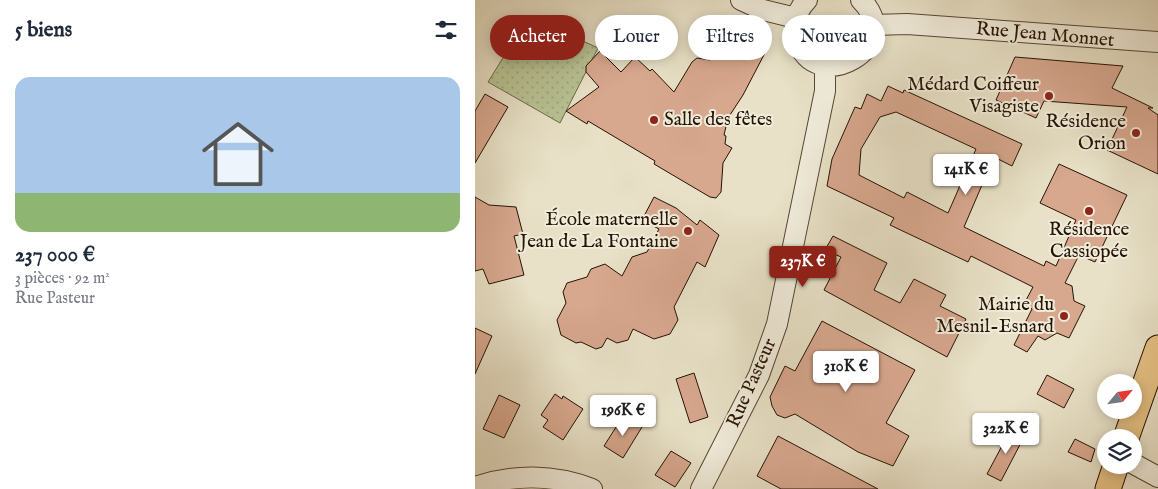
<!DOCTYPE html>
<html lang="fr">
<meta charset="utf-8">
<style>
:root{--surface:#fff;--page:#f2f2f3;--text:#1f2937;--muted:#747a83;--accent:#8f2418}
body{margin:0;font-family:"IM FELL English",serif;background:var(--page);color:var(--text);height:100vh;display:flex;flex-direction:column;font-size:19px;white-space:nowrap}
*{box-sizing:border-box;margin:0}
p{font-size:16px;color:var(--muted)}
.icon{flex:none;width:28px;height:28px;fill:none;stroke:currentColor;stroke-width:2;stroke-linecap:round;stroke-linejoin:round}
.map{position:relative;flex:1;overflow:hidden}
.drawer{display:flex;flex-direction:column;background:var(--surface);width:475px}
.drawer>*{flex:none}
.top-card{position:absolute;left:15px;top:15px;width:475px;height:45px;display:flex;gap:10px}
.needle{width:32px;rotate:61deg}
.tools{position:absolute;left:622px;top:374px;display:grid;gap:10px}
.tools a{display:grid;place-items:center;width:45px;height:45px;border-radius:50%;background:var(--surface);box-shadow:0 2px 12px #0003;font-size:25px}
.price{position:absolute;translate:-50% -42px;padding:0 11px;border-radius:5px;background:#fff;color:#222;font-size:16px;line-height:32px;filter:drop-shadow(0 1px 2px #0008)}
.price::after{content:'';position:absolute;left:50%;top:30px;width:15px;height:11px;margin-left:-8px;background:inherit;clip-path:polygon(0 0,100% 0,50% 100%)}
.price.current{background:var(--accent);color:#fff}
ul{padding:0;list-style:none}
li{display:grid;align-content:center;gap:10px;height:265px;padding:0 15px}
li span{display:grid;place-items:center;height:155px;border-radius:15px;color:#555}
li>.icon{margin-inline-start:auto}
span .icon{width:90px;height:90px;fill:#fffc;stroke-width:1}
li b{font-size:21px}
h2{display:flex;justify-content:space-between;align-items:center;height:60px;padding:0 15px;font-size:21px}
.pill{padding:0 18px;border-radius:22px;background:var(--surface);box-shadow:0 2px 12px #0003;font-size:18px;line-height:45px}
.pill.current{background:var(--accent);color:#fff}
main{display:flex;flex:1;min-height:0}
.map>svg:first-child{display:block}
</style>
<main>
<section class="drawer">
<h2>5 biens<svg class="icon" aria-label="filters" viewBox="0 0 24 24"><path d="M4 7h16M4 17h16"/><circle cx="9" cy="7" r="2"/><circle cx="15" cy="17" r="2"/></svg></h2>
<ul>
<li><span style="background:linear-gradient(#a9c7e8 75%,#8fb573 0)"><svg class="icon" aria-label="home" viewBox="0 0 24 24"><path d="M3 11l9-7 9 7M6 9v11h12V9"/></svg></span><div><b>237 000 €</b><p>3 pièces · 92 m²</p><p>Rue Pasteur</p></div></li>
</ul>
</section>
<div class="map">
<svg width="683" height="489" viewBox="0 0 683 489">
<defs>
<pattern id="park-dots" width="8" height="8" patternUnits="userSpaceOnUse" patternTransform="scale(1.25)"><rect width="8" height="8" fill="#b8c294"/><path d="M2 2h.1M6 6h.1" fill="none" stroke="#9ea67e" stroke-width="1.8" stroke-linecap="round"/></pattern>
</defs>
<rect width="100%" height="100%" fill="#e8e1c7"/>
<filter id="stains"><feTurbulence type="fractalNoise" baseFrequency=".004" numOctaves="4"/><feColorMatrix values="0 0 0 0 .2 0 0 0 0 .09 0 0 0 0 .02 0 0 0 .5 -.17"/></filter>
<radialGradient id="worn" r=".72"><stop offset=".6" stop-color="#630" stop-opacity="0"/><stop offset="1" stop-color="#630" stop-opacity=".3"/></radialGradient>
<!-- park -->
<path fill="url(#park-dots)" stroke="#6f6a4b" d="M54,16L123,48L85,123L13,82Z"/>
<!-- building -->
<path fill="#d7a78e" stroke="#261302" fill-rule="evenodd" d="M269,37L291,51L268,95L253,118L249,135L251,136L250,144L257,148L248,163L246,192L241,198L235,197L179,164L180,161L113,121L112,124L91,111L124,87L111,72V66L125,51L146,72L160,57L175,71L177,69L199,92L217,62L222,58L235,60L247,40L262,49Z
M540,57L648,66L637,88L678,108H673L683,115V174L632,150L652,107L569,101L561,118L521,100Z
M413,86L428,93L429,90L547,144L537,166L519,157L489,227L569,266L571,261L581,266L601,220L565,203L584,164L652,195L620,262L604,255L590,283L597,286L599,301L610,306L594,338L582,333L570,340L563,336L552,352L539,345L557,309L549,304L558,287L496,256L493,262L415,225L419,218L352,186L357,159L380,107L386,109L392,94L406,101ZM421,112L501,149L473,213L432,192L429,198L384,175L386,149L405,117Z
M10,94L33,107L0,163V111Z
M0,197L14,205L41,207L48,234L39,236L49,275L14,284L8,269L0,271Z
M179,197L201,208L222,225L225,220L244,235L230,267L222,262L199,307L203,320L195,334L179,339L158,329L153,340L142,343L132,338L127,347L121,349L106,342L101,343L86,335L82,320L91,303L88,292L92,283L112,277L116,269L130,264L147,276L157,257L172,252L184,229L167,220Z
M358,236L412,263L399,290L425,303L439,279L471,295L465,306L491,319L472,357L349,290L366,257L350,250Z
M347,321L440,370L411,423L434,436L418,466L383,452L320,414L310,418L302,415L297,406L295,397L310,366L320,371Z
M0,328L17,336L0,374Z
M219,373L233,417L215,423L201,379Z
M572,375L599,389L589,408L562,394Z
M80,394L87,399L88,396L108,409L88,440L68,427L73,420L66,415Z
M24,395L45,405L29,438L8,429Z
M148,416L167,427L148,458L129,446Z
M536,429L550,435L526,481L512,474Z
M303,436L320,445L403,489H306L282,476Z
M600,439L620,449L616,462L593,452Z
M196,451L216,463L200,487L180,475Z"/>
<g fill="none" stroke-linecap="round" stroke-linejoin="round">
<!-- minor casing -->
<g stroke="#564633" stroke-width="22">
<path id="minor" d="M266,0L288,10L321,18
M332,0C321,11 318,25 322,39C340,99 432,46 386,0
M398,25L432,24L683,42
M659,464L683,477
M0,487C38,474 79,474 117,489
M226,489L284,375L302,324L350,91V65"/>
</g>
<!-- major casing -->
<g stroke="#261302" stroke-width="27">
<path id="major" d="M651,438L683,348
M633,489L641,465"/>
</g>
<!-- minor -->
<use href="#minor" stroke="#f0ecdb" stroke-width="20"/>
<!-- major -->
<use href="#major" stroke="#e4c084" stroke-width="25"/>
</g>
<!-- markers -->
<g fill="#8f2418" stroke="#f0ecdb" stroke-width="2">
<circle cx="574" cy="96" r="5"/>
<circle cx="179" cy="120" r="5"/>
<circle cx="661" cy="133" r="5"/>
<circle cx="614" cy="211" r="5"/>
<circle cx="213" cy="231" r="5"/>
<circle cx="589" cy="316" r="5"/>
</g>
<g text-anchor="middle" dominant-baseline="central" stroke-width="4" stroke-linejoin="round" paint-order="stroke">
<!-- street labels -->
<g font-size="19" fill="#261302" stroke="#f0ecdb">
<text transform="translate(570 35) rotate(5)">Rue Jean Monnet</text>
<text transform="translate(277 383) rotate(-66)">Rue Pasteur</text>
</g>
<!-- poi labels -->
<g font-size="19" fill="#261302" stroke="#f0ecdb" text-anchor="end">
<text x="564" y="85">Médard Coiffeur<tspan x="564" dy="22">Visagiste</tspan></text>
<text x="189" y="120" text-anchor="start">Salle des fêtes</text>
<text x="651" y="122">Résidence<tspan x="651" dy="22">Orion</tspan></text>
<text x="203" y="220">École maternelle<tspan x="203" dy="22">Jean de La Fontaine</tspan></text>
<text x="614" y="230" text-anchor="middle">Résidence<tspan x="614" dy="22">Cassiopée</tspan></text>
<text x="579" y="305">Mairie du<tspan x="579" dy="22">Mesnil-Esnard</tspan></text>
</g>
</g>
<rect width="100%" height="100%" filter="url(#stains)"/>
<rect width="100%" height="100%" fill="url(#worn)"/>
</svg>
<div class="tools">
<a><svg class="needle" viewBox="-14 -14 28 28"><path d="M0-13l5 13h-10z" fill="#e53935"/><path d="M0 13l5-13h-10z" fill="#747a83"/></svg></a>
<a><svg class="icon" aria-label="layers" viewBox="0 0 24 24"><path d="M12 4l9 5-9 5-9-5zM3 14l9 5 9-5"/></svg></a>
</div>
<b class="price" style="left:491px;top:196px">141K €</b>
<b class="price current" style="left:328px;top:288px">237K €</b>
<b class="price" style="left:371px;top:393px">310K €</b>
<b class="price" style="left:148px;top:437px">196K €</b>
<b class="price" style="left:531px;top:455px">322K €</b>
<div class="top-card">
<a class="pill current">Acheter</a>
<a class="pill">Louer</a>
<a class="pill">Filtres</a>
<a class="pill">Nouveau</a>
</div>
</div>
</main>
